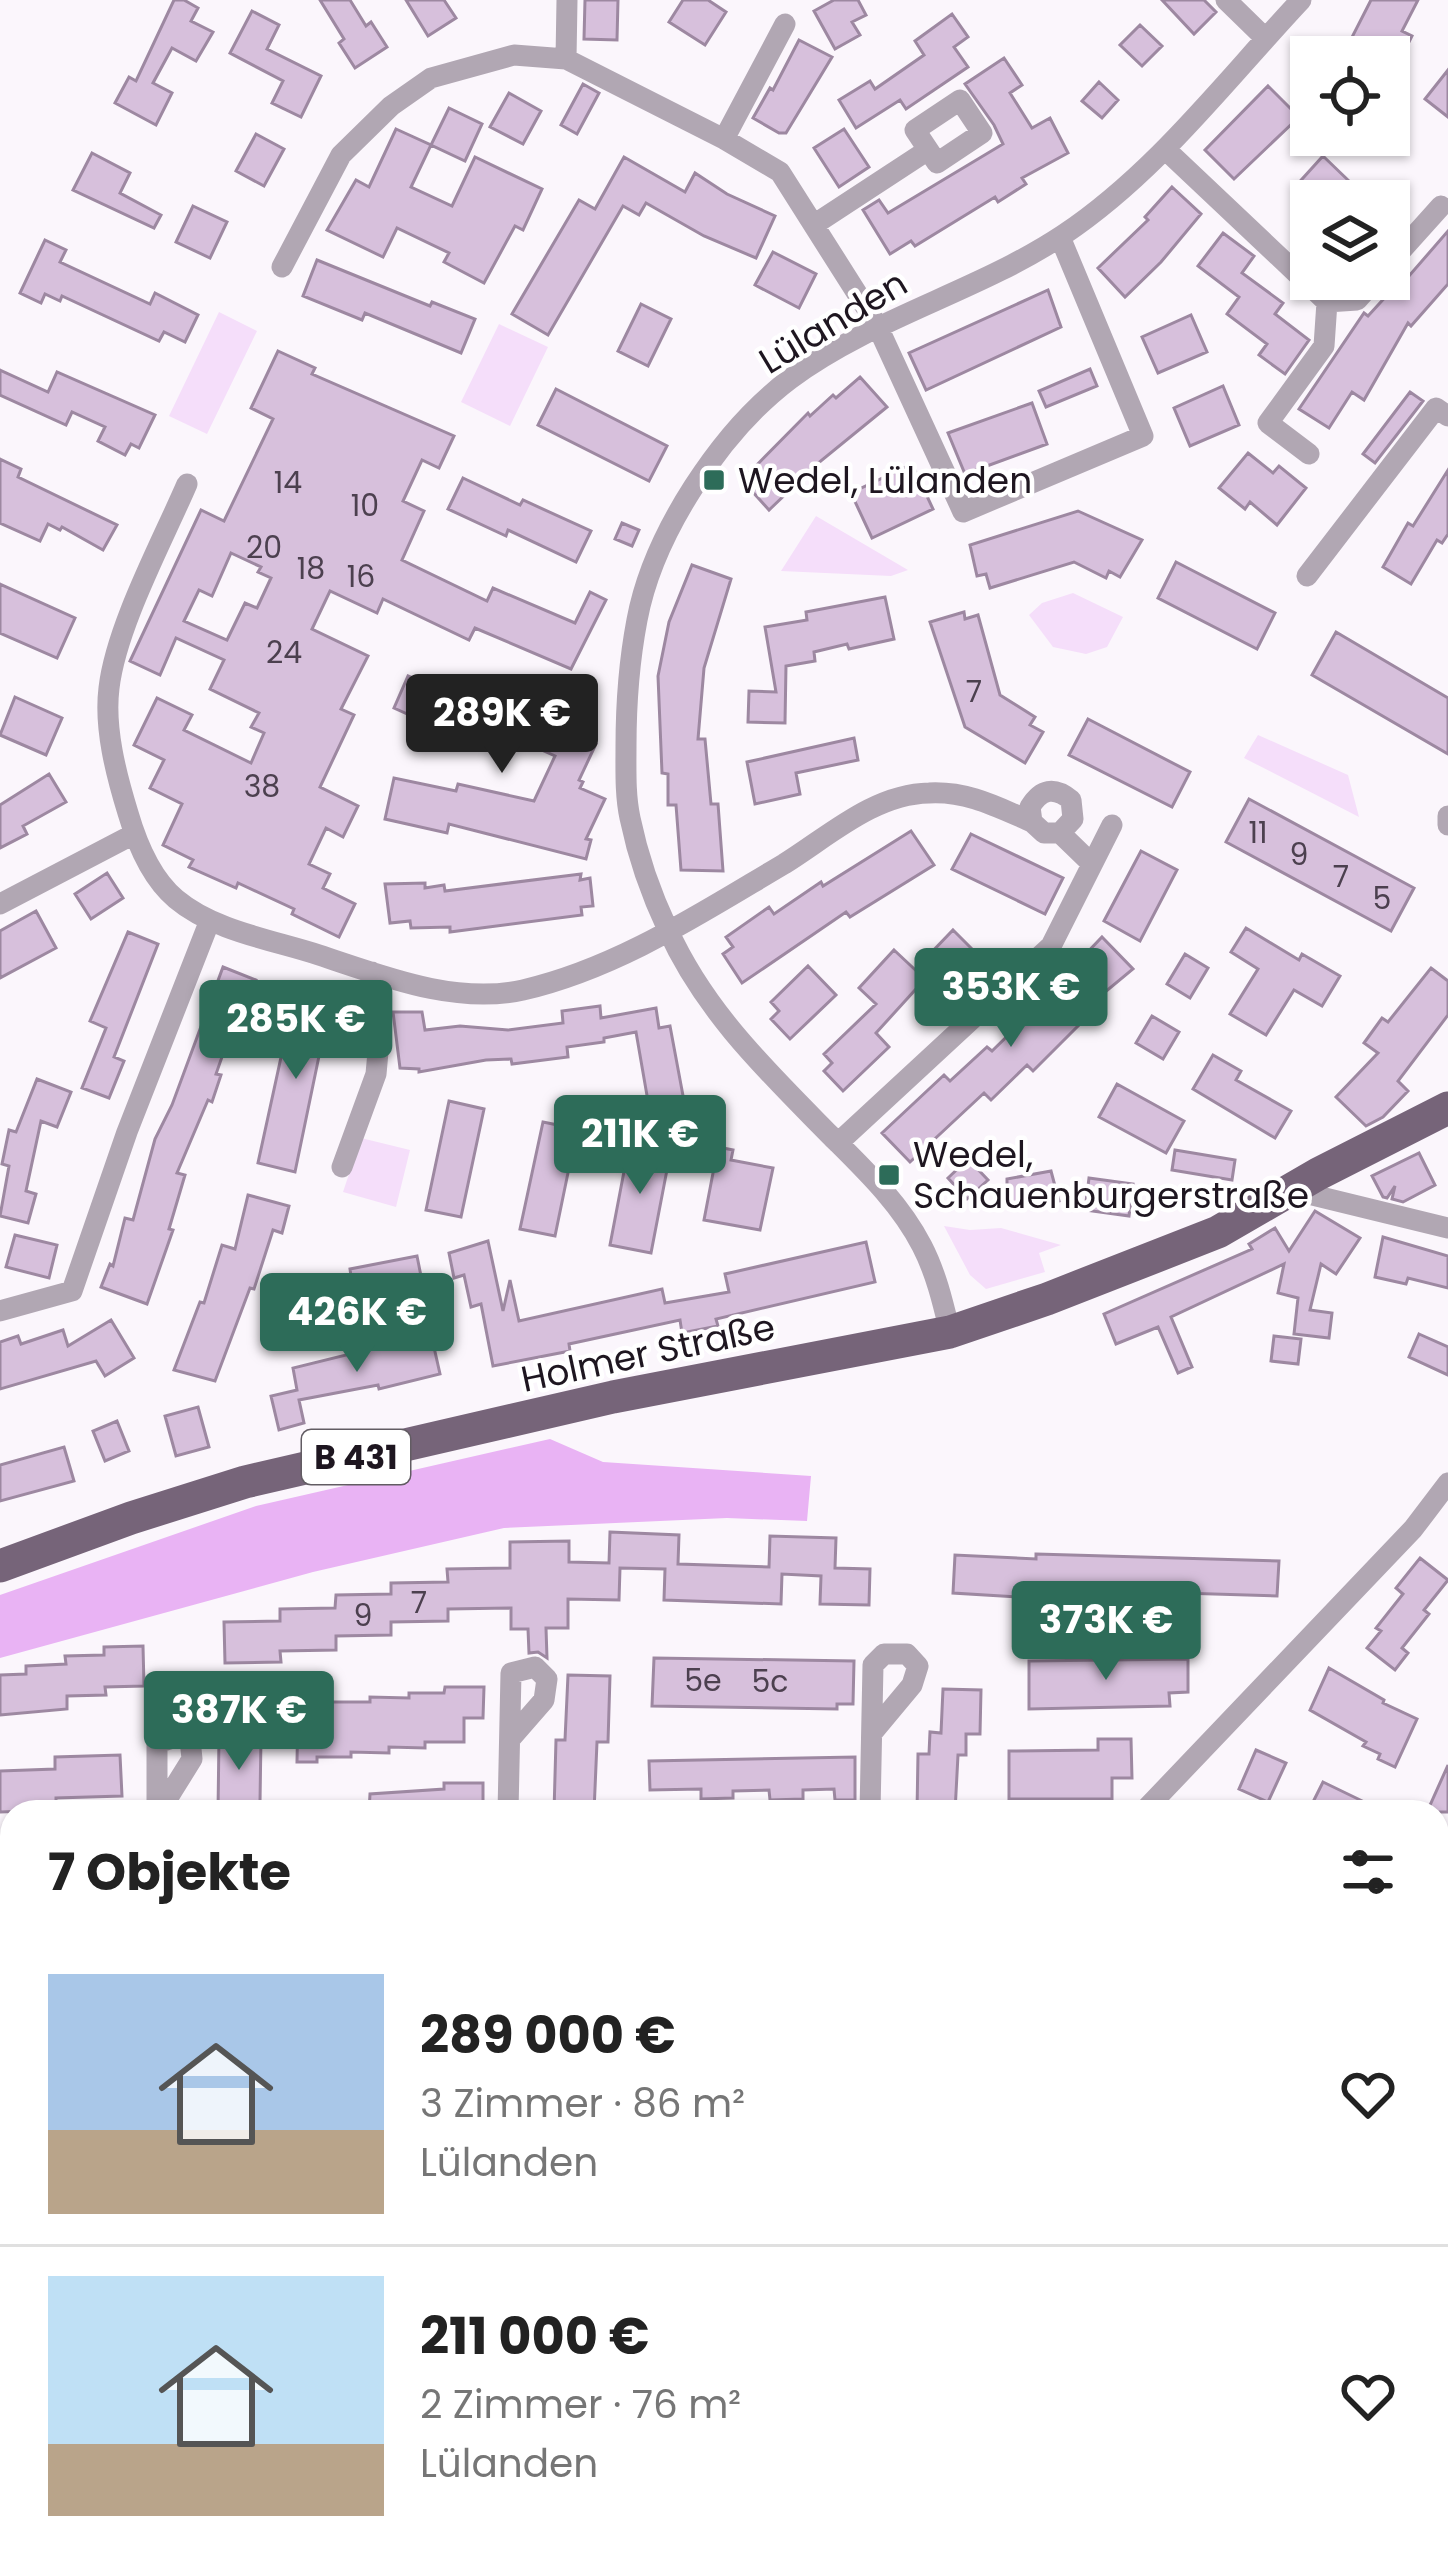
<!DOCTYPE html>
<html lang="de">
<meta charset="utf-8">
<style>
:root{--surface:#fff;--page:#f2f2f2;--text:#222;--muted:#767676;--line:#e0e0e0;--accent:#2d6c59}
body{margin:0;font-family:Poppins,sans-serif;background:var(--page);color:var(--text);height:100vh;display:flex;flex-direction:column;font-size:45px;white-space:nowrap}
*{box-sizing:border-box;margin:0}
p{font-size:39px;color:var(--muted)}
.icon{flex:none;width:66px;height:66px;fill:none;stroke:currentColor;stroke-width:2;stroke-linecap:round;stroke-linejoin:round}
.map{position:relative;flex:1;overflow:hidden}
.details{position:absolute;left:0px;top:1800px;width:1449px;height:768px;display:flex;flex-direction:column;background:var(--surface);border-radius:36px 36px 0 0;box-shadow:0 3px 9px #0004}
.details>*{flex:none}
.tools{position:absolute;left:1290px;top:36px;display:grid;gap:24px}
.tools a{display:grid;place-items:center;width:120px;height:120px;border-radius:0px;background:var(--surface);box-shadow:0 3px 9px #0004;font-size:60px}
.price{position:absolute;translate:-50% -102px;padding:0 27px;border-radius:12px;background:var(--accent);color:#fff;font-size:39px;line-height:78px;filter:drop-shadow(0 3px 6px #0008)}
.price::after{content:'';position:absolute;left:50%;top:72px;width:36px;height:27px;margin-left:-18px;background:inherit;clip-path:polygon(0 0,100% 0,50% 100%)}
.price.selected{background:#222;color:#fff}
ul{padding:0;list-style:none}
li{display:flex;align-items:center;gap:36px;height:300px;padding:0 48px}
li+li{border-top:3px solid var(--line)}
li span{display:grid;place-items:center;flex:none;width:336px;height:240px;border-radius:0px;color:#555}
li>.icon{margin-inline-start:auto}
span .icon{width:144px;height:144px;fill:#fffc;stroke-width:1}
li b{font-size:51px}
h2{display:flex;justify-content:space-between;align-items:center;height:144px;padding:0 48px;font-size:51px}
.map>svg:first-child{display:block}
</style>
<div class="map">
<svg width="1448" height="2568" viewBox="0 0 1448 2568">
<rect width="100%" height="100%" fill="#fbf6fc"/>
<!-- green -->
<path fill="#f5defa" d="M219,312L257,331L207,434L169,416Z
M499,324L548,347L510,426L461,402Z
M816,516L908,570L891,576L781,571Z
M1073,593L1123,617L1107,647L1086,654L1053,647L1029,615L1042,603Z
M1258,735L1348,775L1359,817L1244,758Z
M361,1138L410,1150L396,1207L343,1192Z
M944,1226L970,1230L1001,1228L1061,1245L1039,1253L1045,1272L986,1289L970,1275Z
M1448,2005V2568H1049L1041,2556H1437V2009Z
M11,2430L12,2556H1020L1028,2568H0V2434Z"/>
<!-- forest -->
<path fill="#e9b3f4" d="M550,1439L603,1462L811,1476L807,1521L727,1518L504,1528L313,1572L0,1658V1595L256,1506Z"/>
<g fill="none" stroke-linecap="round" stroke-linejoin="round">
<!-- stream -->
<path stroke="#cc98d7" stroke-width="6" d="M1437,2157L1448,2166
M1437,2268L1448,2261
M1437,2495L1448,2504
M321,2556L322,2568
M1011,2556L1019,2568
M1302,2568L1318,2556"/>
</g>
<!-- building -->
<path fill="#d7c0dc" stroke="#9d88a1" stroke-width="3" fill-rule="evenodd" d="M174,0H184L198,8L191,21L213,32L196,61L172,48L153,83L172,93L156,125L115,103L129,77L136,81Z
M320,0H350L366,26L371,22L387,47L355,68L339,43L344,39Z
M406,0H444L456,18L428,36Z
M585,0H618L617,40L584,39Z
M683,0H708L726,12L705,45L669,22Z
M834,0H858L866,15L852,22L860,35L835,49L814,11Z
M1162,0H1204L1216,12L1194,34Z
M1371,0H1418L1402,31L1412,36L1389,82V57H1371L1348,45Z
M252,11L279,25L267,49L321,76L301,117L272,103L283,81L230,53Z
M952,14L968,37L954,47L968,67L906,109L900,100L856,128L839,100L870,81L875,89L924,55L915,41Z
M1140,25L1162,46L1142,66L1120,45Z
M799,40L832,57L786,133H779L753,118L770,88L773,90Z
M1004,58L1022,85L1010,93L1032,128L1050,118L1068,153L1022,178L1026,184L998,202L995,197L915,246L911,241L890,254L863,210L879,200L888,213L1003,144L994,125L965,84Z
M1448,70V117L1425,99Z
M1099,82L1118,100L1102,118L1082,101Z
M583,84L599,93L577,134L561,125Z
M1268,86L1299,117L1234,179L1205,150Z
M509,93L541,111L523,144L490,127Z
M449,108L482,124L465,161L431,145Z
M396,129L431,145L411,187L452,206L475,157L542,189L523,230L515,226L484,283L444,262L449,253L397,228L383,257L327,230L356,180L369,187Z
M844,129L869,167L839,187L814,148Z
M256,134L284,149L264,186L236,171Z
M92,153L130,173L120,193L161,215L154,228L73,190Z
M1323,156L1350,182L1371,201H1308L1294,188Z
M624,157L685,192L695,173L727,194L775,216L756,258L704,236L646,203L639,215L623,206L548,335L512,314L579,200L595,209Z
M1172,187L1201,214L1161,262L1125,297L1098,268L1148,220L1145,217Z
M1389,205L1407,222L1389,242Z
M193,206L227,222L210,258L176,242Z
M1448,231V284L1411,326L1408,323L1364,400L1352,392L1329,428L1299,409L1364,313L1368,316L1389,293L1391,279L1403,271L1409,276Z
M1223,233L1254,256L1242,273L1283,303L1275,314L1309,340L1285,374L1259,355L1267,344L1227,314L1239,297L1198,266Z
M45,240L66,250L60,262L150,304L155,293L198,315L185,342L164,332L159,341L62,296L60,301L45,294L41,303L20,293Z
M773,252L816,274L799,308L755,285Z
M317,260L430,306L432,302L475,319L461,353L365,313L362,320L303,296Z
M1048,290L1061,327L926,390L909,353Z
M641,304L671,319L648,366L618,351Z
M1191,315L1207,352L1158,373L1142,337Z
M278,351L315,368L312,374L454,436L439,468L422,460L403,501L424,511L402,560L487,601L493,588L575,623L590,592L606,600L571,669L475,628L469,640L383,599L377,613L330,591L312,629L368,656L341,709L354,715L320,787L358,806L343,837L326,828L309,864L330,874L323,888L355,904L339,937L292,914L294,909L238,883L236,888L189,867L193,860L163,845L182,804L150,788L164,760L134,745L157,698L192,715L184,730L251,763L264,733L251,727L259,713L210,689L224,660L176,638L160,675L130,661L201,510L224,521L273,419L251,408ZM231,553L261,567L258,572L271,578L257,608L245,603L227,640L184,621L199,590L212,596Z
M1090,369L1097,386L1046,407L1039,391Z
M0,370L48,392L57,372L155,415L139,448L131,444L125,455L98,441L105,427L72,412L66,425L0,395Z
M860,377L887,407L790,486L792,488L769,510L742,480L808,413L810,416L833,395L836,398Z
M1223,386L1239,425L1190,446L1174,408Z
M556,389L667,446L649,481L538,425Z
M1410,392L1423,401L1375,463L1363,454Z
M1032,403L1047,444L965,474L948,433Z
M1248,453L1273,473L1279,466L1306,488L1277,525L1250,502L1245,509L1219,488Z
M0,459L21,469L18,477L117,525L103,550L62,527L60,530L48,524L40,541L0,523Z
M912,464L933,509L872,538L851,493Z
M1448,470V534L1442,543L1437,540L1411,584L1383,567L1408,523L1413,526Z
M463,478L520,505L523,500L591,531L576,562L508,530L506,536L448,509Z
M1078,511L1142,540L1120,577L1109,571L1106,578L1074,562L990,588L986,574L977,576L970,545Z
M622,523L639,530L632,546L615,539Z
M1176,562L1275,613L1257,649L1158,598Z
M692,565L731,579L704,668L698,739H705L711,804H718L723,871L681,870L676,805H668V774L662,773L658,676L669,622Z
M0,584L75,618L57,658L0,633Z
M885,597L894,639L849,649L847,644L814,652L815,661L786,666L785,723L748,722L749,691L776,692L765,627L807,620L806,612Z
M964,612L965,619L978,615L1000,695L1035,717L1030,725L1043,732L1025,763L965,727L930,622Z
M1336,632L1448,698V754L1312,675Z
M408,676L466,701L472,689L527,714L530,707L569,724L566,730L596,744L579,780L583,782L580,788L605,799L586,839L591,840L586,859L449,824L447,833L385,819L394,778L456,791L458,784L534,801L555,756L517,739L514,745L458,721L452,734L394,708Z
M15,697L62,718L46,755L0,735Z
M1088,719L1190,772L1172,807L1069,755Z
M854,738L858,760L796,773L800,794L755,804L747,762Z
M49,774L66,802L23,826L27,834L0,848V805Z
M1249,799L1414,888L1391,931L1226,842Z
M911,831L934,865L850,917L846,912L742,983L723,954L733,947L726,937L769,907L774,914L821,882L823,886Z
M971,834L1063,878L1045,914L952,869Z
M1141,851L1177,870L1140,941L1104,921Z
M107,873L123,898L91,919L75,894Z
M581,874L580,880L590,878L593,906L581,907L582,915L450,932V927L411,928L410,921L390,923L385,884L425,883V888L444,885L445,891Z
M36,911L56,948L0,978V931Z
M1246,928L1299,960L1302,954L1340,976L1322,1006L1294,990L1266,1035L1230,1014L1258,969L1231,952Z
M953,930L980,957L955,983L928,956Z
M128,932L158,944L114,1057L124,1061L109,1098L82,1088L106,1028L90,1021Z
M1102,937L1133,969L1093,1002L1097,1007L1033,1071L1027,1065L991,1100L984,1093L910,1162L882,1133L944,1075L950,1081L987,1047L992,1051L1029,1015L1021,1007L1035,994L1042,1000Z
M894,950L925,979L876,1033L889,1047L843,1091L824,1071L832,1063L824,1054L876,1004L859,988Z
M1185,954L1208,968L1190,998L1167,984Z
M808,966L836,995L790,1039L771,1019L779,1011L771,1002Z
M223,967L256,980L243,1016L237,1014L216,1074L221,1075L212,1102L208,1100L177,1173L185,1175L169,1229L173,1230L147,1304L101,1287L110,1264L113,1266L125,1218L133,1220L155,1139L172,1105Z
M1431,968L1448,981V1015L1398,1081L1408,1091L1383,1117L1366,1126L1336,1097L1378,1053L1364,1043L1382,1018L1388,1022Z
M304,989L336,997L328,1032H324L295,1172L258,1163L285,1039L291,1040Z
M600,1006L601,1018L656,1008L659,1028L670,1026L684,1101L649,1107L636,1032L604,1038V1042L567,1047L568,1057L512,1064L511,1059L486,1060L419,1072V1069L400,1068L393,1012H422L425,1030L460,1026L508,1030L563,1023L562,1011Z
M1152,1016L1179,1032L1163,1059L1136,1043Z
M1213,1055L1241,1071L1236,1080L1291,1111L1275,1138L1193,1089Z
M37,1079L71,1092L57,1127L41,1121L26,1191L36,1194L28,1223L0,1216L9,1166L2,1164L9,1130L16,1132Z
M1117,1084L1184,1121L1166,1153L1099,1117Z
M449,1101L484,1109L461,1217L426,1210Z
M543,1122L577,1129L555,1236L520,1229Z
M630,1140L671,1149L651,1253L610,1245Z
M718,1147L733,1150L731,1160L773,1168L760,1230L704,1220Z
M1175,1150L1235,1160L1232,1180L1172,1170Z
M1419,1153L1435,1185L1403,1202L1392,1199L1395,1186L1387,1198L1383,1197L1372,1176Z
M968,1159L988,1180L967,1199L948,1178Z
M1051,1171L1059,1201L1041,1206H1007V1179Z
M1089,1178L1133,1184L1129,1216L1085,1210Z
M248,1195L289,1206L282,1233L273,1230L254,1289L250,1288L215,1381L174,1370L200,1302L204,1303L222,1245L235,1249Z
M1315,1211L1360,1238L1336,1274L1321,1264L1310,1310L1332,1313L1329,1338L1294,1334L1298,1298L1278,1293L1284,1264L1171,1317L1192,1367L1178,1373L1158,1327L1116,1344L1104,1314L1252,1249L1249,1244L1275,1228L1289,1251Z
M15,1235L57,1245L49,1278L6,1267Z
M1383,1237L1448,1256V1288L1408,1278L1406,1284L1375,1277Z
M488,1241L503,1311L510,1280L519,1321L662,1289L665,1303L729,1292L725,1274L866,1242L875,1282L716,1319L718,1326L682,1333L680,1320L569,1344L570,1351L493,1366L481,1304L471,1307L464,1275L454,1278L449,1253Z
M417,1256L425,1296L365,1308L366,1315L319,1325L310,1284L351,1276L350,1269Z
M111,1320L134,1358L105,1376L96,1361L0,1389V1342L18,1336L21,1344L63,1330L68,1346Z
M431,1334L440,1374L379,1389L378,1385L299,1400L304,1423L279,1430L271,1396L297,1390L293,1368Z
M1419,1334L1448,1347V1375L1409,1357Z
M1274,1336L1301,1339L1298,1364L1271,1361Z
M198,1407L209,1447L176,1456L165,1416Z
M117,1421L129,1451L105,1461L93,1431Z
M64,1447L74,1481L0,1501V1465Z
M610,1532L679,1535L678,1564L769,1567L770,1536L836,1538L835,1568L870,1569L869,1605L820,1604L821,1576L782,1574L781,1604L664,1600L665,1569L620,1568L619,1600L568,1599V1628H546L547,1658L538,1652L529,1653L528,1629H511V1608L448,1609V1621L391,1622V1635L336,1636V1650L280,1651L281,1662L225,1663L224,1622L280,1621V1609L335,1608L336,1595L391,1594V1583L448,1582L447,1569L510,1568V1542L569,1541V1562L609,1563Z
M1036,1554L1279,1561L1277,1596L1114,1591V1596L1034,1592L1033,1598L953,1593L955,1555L1036,1559Z
M1420,1558L1448,1580L1424,1610L1429,1614L1402,1648L1408,1653L1395,1670L1367,1648L1381,1631L1376,1628L1403,1594L1396,1588Z
M143,1646L144,1686L105,1687L106,1695L67,1696V1709L0,1715V1675L26,1674V1666L66,1664L65,1656L104,1655V1647Z
M654,1658L854,1661L853,1704H837V1709L652,1706Z
M1188,1659V1692L1169,1693L1170,1706L1029,1709V1661Z
M1329,1668L1384,1700L1383,1703L1417,1719L1395,1767L1378,1759L1380,1754L1363,1746L1366,1742L1310,1710Z
M568,1675L610,1676L608,1742H597L594,1812H554L556,1740H565Z
M445,1687H484L483,1718H464V1742H425V1748L389,1747V1753L351,1752V1757H317V1762H297L298,1707H332V1702H370V1697L409,1698V1693H444Z
M943,1689L981,1690L980,1734H966V1755H958L955,1812H917L918,1754H929L930,1732L941,1733Z
M219,1737H261L260,1802H250V1812H218Z
M1098,1739H1131L1132,1778H1112V1799H1009V1751L1098,1750Z
M1256,1750L1286,1763L1268,1802L1239,1789Z
M120,1755L122,1796L56,1798V1810L0,1812V1771L55,1769V1757Z
M855,1757V1800H835L834,1789L803,1790V1799L770,1800L769,1790L733,1791V1798L701,1799V1789L650,1790L649,1761Z
M1448,1765V1812H1427Z
M1323,1782L1385,1812H1308Z
M444,1783H483V1812H369L370,1794L444,1789Z"/>
<g fill="none" stroke-linecap="round" stroke-linejoin="round">
<!-- street -->
<path stroke="#b1a7b3" stroke-width="21" d="M1226,0L1265,38
M566,59L567,0
M960,100L982,133L937,163L915,130Z
M724,139L785,24
M1165,149L1327,302L1357,300L1376,279
M815,224L928,150
M1389,264L1441,206
M282,267L341,155L391,106L431,78L514,55L566,59L724,139L780,172L877,325L963,512L1143,436L1060,237
M1309,454L1268,423L1324,346L1327,302
M187,484C162,542 116,627 109,688C104,728 116,774 128,813C137,844 151,878 176,899C214,931 273,940 319,955C383,976 455,1005 523,990C618,968 701,913 784,864C829,836 874,794 929,793C968,791 997,807 1032,822
M1307,576L1436,408L1448,416
M1448,816V825
M1060,833L1073,819L1071,800C1054,786 1041,789 1030,807L1032,822L1044,833H1060L1092,864
M0,904L134,834
M838,1143L1051,946L1112,825
M342,1167L376,1074L380,1030L372,972
M1292,1190L1448,1228
M0,1311L72,1291L127,1132L210,920
M950,1332C943,1303 936,1273 922,1246C900,1203 864,1169 830,1135C768,1072 705,1012 668,930C651,894 638,857 630,818C625,795 626,770 626,746C626,704 629,662 637,620C653,534 721,431 790,379C874,317 977,292 1063,235C1156,173 1225,81 1301,0
M157,1812V1743L182,1735L190,1739L192,1759L159,1812
M508,1812L511,1673L535,1667L547,1679L544,1700L510,1739
M870,1812L873,1665L884,1654H907L918,1666L912,1685L872,1733
M1143,1812L1413,1529L1448,1483
M0,1858L12,1859
M1030,2556L1038,2568"/>
<!-- primary -->
<path stroke="#766479" stroke-width="33" d="M0,1566L131,1518L245,1482L613,1397L950,1332L1047,1299L1218,1232L1318,1174L1448,1108"/>
</g>
<!-- markers -->
<g fill="#2d6c59" stroke="#fff" stroke-width="4.5">
<rect x="702" y="468" width="24" height="24" rx="6"/>
<rect x="877" y="1163" width="24" height="24" rx="6"/>
</g>
<g text-anchor="middle" dominant-baseline="central" stroke-width="9" stroke-linejoin="round" paint-order="stroke">
<!-- number labels -->
<g font-size="30" fill="#4c404f">
<text x="288" y="482">14</text>
<text x="365" y="505">10</text>
<text x="264" y="547">20</text>
<text x="311" y="568">18</text>
<text x="361" y="576">16</text>
<text x="284" y="652">24</text>
<text x="974" y="691">7</text>
<text x="262" y="786">38</text>
<text x="1258" y="832">11</text>
<text x="1299" y="854">9</text>
<text x="1341" y="876">7</text>
<text x="1382" y="898">5</text>
<text x="419" y="1602">7</text>
<text x="363" y="1615">9</text>
<text x="703" y="1680">5e</text>
<text x="770" y="1681">5c</text>
</g>
<!-- shield labels -->
<rect fill="#fff" stroke="#625c63" stroke-width="3" x="302" y="1430" width="108" height="54" rx="9"/>
<g font-size="33" font-weight="bold" fill="#1e1620">
<text x="356" y="1457">B 431</text>
</g>
<!-- street labels -->
<g font-size="36" fill="#1e1620" stroke="#fff">
<text transform="translate(833 322) rotate(-31)">Lülanden</text>
<text transform="translate(648 1353) rotate(-12)">Holmer Straße</text>
</g>
<!-- poi labels -->
<g font-size="36" fill="#1e1620" stroke="#fff" text-anchor="start">
<text x="738" y="480">Wedel, Lülanden</text>
<text x="913" y="1154">Wedel,<tspan x="913" dy="41">Schauenburgerstraße</tspan></text>
</g>
</g>
</svg>
<div class="tools">
<a><svg class="icon" aria-label="locate" viewBox="0 0 24 24"><circle cx="12" cy="12" r="6"/><path d="M12 2v4M12 18v4M2 12h4M18 12h4"/></svg></a>
<a><svg class="icon" aria-label="layers" viewBox="0 0 24 24"><path d="M12 4l9 5-9 5-9-5zM3 14l9 5 9-5"/></svg></a>
</div>
<b class="price selected" style="left:502px;top:776px">289K €</b>
<b class="price" style="left:1011px;top:1050px">353K €</b>
<b class="price" style="left:296px;top:1082px">285K €</b>
<b class="price" style="left:640px;top:1197px">211K €</b>
<b class="price" style="left:357px;top:1375px">426K €</b>
<b class="price" style="left:1106px;top:1683px">373K €</b>
<b class="price" style="left:239px;top:1773px">387K €</b>
<section class="details">
<h2>7 Objekte<svg class="icon" aria-label="filters" viewBox="0 0 24 24"><path d="M4 7h16M4 17h16"/><circle cx="9" cy="7" r="2"/><circle cx="15" cy="17" r="2"/></svg></h2>
<ul>
<li><span style="background:linear-gradient(#a9c7e8 65%,#b9a48a 0)"><svg class="icon" aria-label="home" viewBox="0 0 24 24"><path d="M3 11l9-7 9 7M6 9v11h12V9"/></svg></span><div><b>289 000 €</b><p>3 Zimmer · 86 m²</p><p>Lülanden</p></div><svg class="icon" aria-label="heart" viewBox="0 0 24 24"><path d="M12 20l-8-8c-3-5 5-10 8-4 3-6 11-1 8 4z"/></svg></li>
<li><span style="background:linear-gradient(#bfe0f5 70%,#b9a48a 0)"><svg class="icon" aria-label="home" viewBox="0 0 24 24"><path d="M3 11l9-7 9 7M6 9v11h12V9"/></svg></span><div><b>211 000 €</b><p>2 Zimmer · 76 m²</p><p>Lülanden</p></div><svg class="icon" aria-label="heart" viewBox="0 0 24 24"><path d="M12 20l-8-8c-3-5 5-10 8-4 3-6 11-1 8 4z"/></svg></li>
</ul>
</section>
</div>
